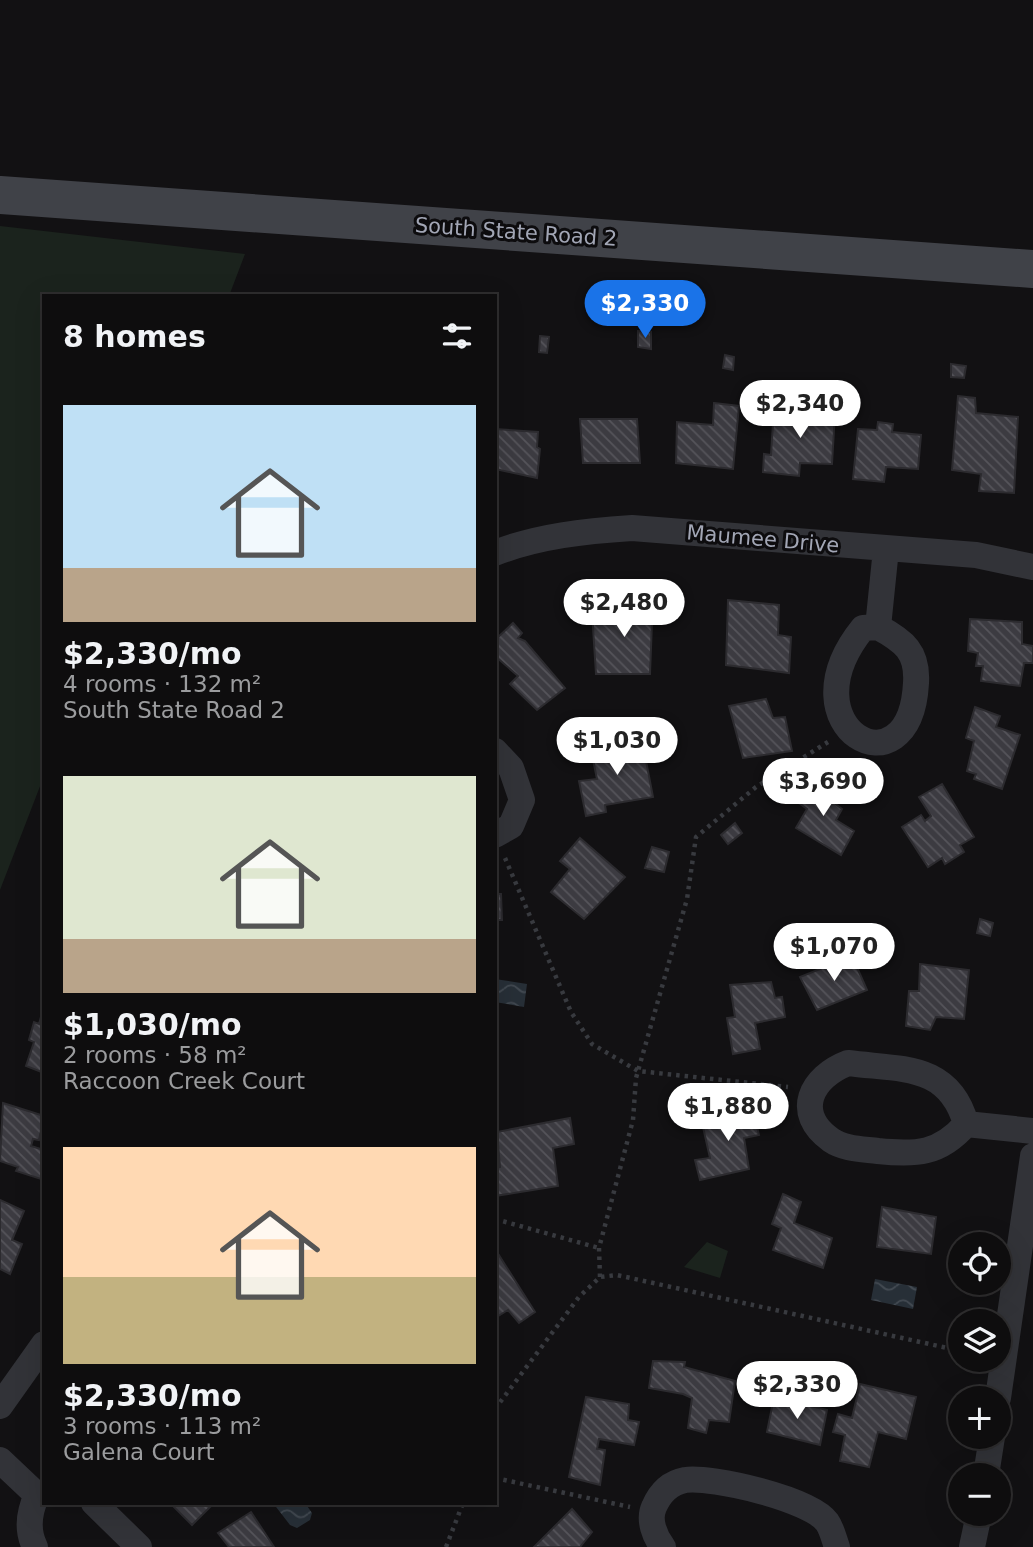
<!DOCTYPE html>
<meta charset="utf-8">
<style>
:root{--surface:#0e0d0e;--page:#171617;--text:#f1f3f6;--muted:#9b9c9e;--line:#2e2d2e;--accent:#1a73e8}
body{margin:0;font-family:"DejaVu Sans",sans-serif;background:var(--page);color:var(--text);height:100vh;display:flex;flex-direction:column;font-size:26px;white-space:nowrap}
*{box-sizing:border-box;margin:0}
p{font-size:23px;color:var(--muted)}
.icon{flex:none;width:38px;height:38px;fill:none;stroke:currentColor;stroke-width:2;stroke-linecap:round;stroke-linejoin:round}
.map{position:relative;flex:1;overflow:hidden}
.panel{position:absolute;left:42px;top:294px;width:455px;height:1211px;display:flex;flex-direction:column;background:var(--surface);border-radius:0px;box-shadow:0 7px 28px #0002,0 0 0 2px var(--line)}
.panel>*{flex:none}
.controls{position:absolute;left:948px;top:1232px;display:grid;gap:14px}
.controls a{display:grid;place-items:center;width:63px;height:63px;border-radius:50%;background:var(--surface);box-shadow:0 7px 28px #0002,0 0 0 2px var(--line);font-size:35px}
.price{position:absolute;translate:-50% -60px;padding:0 16px;border-radius:24px;background:#fff;color:#222;font-size:23px;line-height:46px;filter:drop-shadow(0 2px 4px #0008)}
.price::after{content:'';position:absolute;left:50%;top:42px;width:21px;height:16px;margin-left:-10px;background:inherit;clip-path:polygon(0 0,100% 0,50% 100%)}
.price.on{background:var(--accent);color:#fff}
ul{padding:0;list-style:none}
li{display:grid;align-content:center;gap:14px;height:371px;padding:0 21px}
li span{display:grid;place-items:center;height:217px;border-radius:0px;color:#555}
li>.icon{margin-inline-start:auto}
span .icon{width:126px;height:126px;fill:#fffc;stroke-width:1}
li b{font-size:30px}
h2{display:flex;justify-content:space-between;align-items:center;height:84px;padding:0 21px;font-size:30px}
.map>svg:first-child{display:block}
</style>
<div class="map">
<svg width="1033" height="1547" viewBox="0 0 1033 1547">
<defs>
<pattern id="water-waves" width="16" height="10" patternUnits="userSpaceOnUse" patternTransform="scale(1.75)"><rect width="16" height="10" fill="#272f37"/><path d="M0 5q4-4 8 0t8 0" fill="none" stroke="#434a52"/></pattern>
<pattern id="building-back-hatch" width="6" height="6" patternUnits="userSpaceOnUse" patternTransform="scale(1.75)"><rect width="6" height="6" fill="#3c3b41"/><path d="M-1 5l2 2M0 0l6 6M5-1l2 2" fill="none" stroke="#55545a"/></pattern>
</defs>
<rect width="100%" height="100%" fill="#121113"/>
<!-- green -->
<path fill="#1b231d" d="M0,226L245,254L229,296H44V776L0,890Z
M707,1242L728,1251L720,1278L684,1267Z"/>
<!-- water -->
<path fill="url(#water-waves)" d="M495,979L527,984L524,1007L495,1002Z
M875,1279L917,1287L913,1309L871,1300Z
M273,1503H305L312,1513L310,1520L297,1528L290,1525Z"/>
<!-- building -->
<path fill="url(#building-back-hatch)" stroke="#2c2b2f" stroke-width="2" d="M638,331L651,332V349L638,347Z
M540,336L549,337L547,353L539,352Z
M725,355L734,357L733,370L723,368Z
M951,364L966,366L964,378L951,377Z
M958,396L975,398L976,413L1018,417L1014,493L979,491L981,474L952,470Z
M714,403L739,406L733,469L676,463L677,422L713,425Z
M774,407L835,413L832,464L800,463L799,476L763,472L764,454L771,455Z
M580,419H637L640,463H583Z
M878,422L893,424L892,432L921,435L918,469L886,467L884,482L853,479L858,429L877,430Z
M495,429L538,432L537,447L540,449L537,478L495,469Z
M653,597L650,674H596L592,612L618,609L619,626L626,625L623,599Z
M728,600L779,605L778,635L791,637L789,673L726,665Z
M970,619L1022,622V644L1033,646V663H1024L1020,686L981,681L983,666H976L978,653L968,651Z
M513,623L522,633L518,638L525,641L565,688L537,710L510,684L518,676L495,656V640Z
M766,699L773,718L785,717L792,751L743,758L729,706Z
M975,707L1000,716L996,727L1020,735L1002,789L974,779L976,774L967,771L974,741L966,738Z
M642,740L653,797L605,805L606,812L586,816L579,781L597,779L591,750Z
M808,778L836,795L833,802L842,809L836,820L854,831L841,855L796,828L807,809L796,801Z
M942,784L974,837L960,845L964,852L945,864L942,858L928,867L902,827L921,815L925,821L931,816L919,797Z
M735,823L742,833L728,844L721,835Z
M580,838L625,877L584,919L551,892L570,869L560,861Z
M652,847L669,852L664,872L645,868Z
M495,894H501L502,920H497L495,956Z
M980,919L993,923L990,936L977,933Z
M852,956L867,990L817,1010L800,977Z
M920,964L969,970L964,1019L936,1017L930,1030L906,1026L909,991H919Z
M771,982L775,998L782,997L785,1017L755,1023L760,1049L733,1054L727,1018L735,1017L730,985Z
M42,1013H44V1073L26,1066L34,1042L29,1040L34,1022L39,1024Z
M751,1102L759,1135L744,1138L749,1169L700,1180L695,1160L710,1158L703,1127L726,1123L723,1107Z
M3,1103L44,1116L39,1140L33,1139L31,1146L44,1150V1180L16,1171L18,1167L0,1161Z
M570,1118L574,1144L553,1148L558,1186L495,1196V1168L500,1167L497,1132Z
M783,1194L801,1202L794,1223L832,1238L823,1268L773,1250L781,1228L772,1224Z
M0,1200L24,1211L12,1240L22,1244L10,1274L0,1269Z
M882,1207L936,1217L931,1254L877,1247Z
M497,1252L535,1312L519,1323L508,1310L495,1318Z
M653,1361L685,1362L684,1367L735,1381L729,1422L709,1420L706,1433L688,1428L692,1398L683,1394L649,1388Z
M860,1384L916,1397L906,1439L878,1432L869,1467L840,1461L845,1435L833,1432L838,1414L852,1418Z
M586,1397L629,1404L628,1420L639,1422L634,1445L599,1439L597,1449L605,1450L600,1485L569,1477Z
M774,1397L827,1410L820,1445L767,1432Z
M170,1503H213V1504L192,1525Z
M572,1509L592,1532L580,1547H534Z
M251,1512L274,1547H229L218,1533Z"/>
<g fill="none" stroke-linecap="round" stroke-linejoin="round">
<!-- path -->
<path stroke="#383a3f" stroke-width="4.5" stroke-dasharray="3.5 5" stroke-linecap="butt" d="M505,858L571,1012L592,1044L638,1071L788,1087
M495,1219L599,1248
M600,1277L599,1248L633,1120L636,1078L687,899L696,837L756,787L828,742
M495,1409L579,1297L600,1277L617,1275L961,1351
M495,1478L630,1507
M446,1547L463,1503"/>
<!-- minor -->
<path stroke="#323338" stroke-width="26" d="M495,553C538,536 586,531 632,528L976,555L1033,567
M878,627C904,641 918,652 916,683C910,798 782,728 863,628L878,627L886,549
M495,751L511,768L522,800L511,826L495,835
M848,1063C901,1070 949,1063 966,1124C940,1154 916,1155 878,1151C863,1149 844,1149 831,1140C793,1113 811,1077 848,1063Z
M966,1124L1033,1131
M998,1398L1033,1156
M0,1406L44,1344
M0,1460L37,1495
M986,1475L992,1437
M94,1503L139,1547
M35,1547C26,1529 29,1512 37,1495L44,1492
M663,1547C655,1537 648,1520 654,1507C660,1493 669,1483 685,1480C712,1476 810,1499 827,1522C832,1529 834,1539 837,1547
M972,1547L979,1514"/>
<!-- secondary -->
<path stroke="#404248" stroke-width="38" d="M0,195L1033,269"/>
</g>
<g text-anchor="middle" dominant-baseline="central" stroke-width="6" stroke-linejoin="round" paint-order="stroke">
<!-- street labels -->
<g font-size="21" fill="#a2a6b5" stroke="#0d0c0e">
<text transform="translate(516 232) rotate(4)">South State Road 2</text>
<text transform="translate(763 539) rotate(5)">Maumee Drive</text>
</g>
</g>
</svg>
<div class="controls">
<a><svg class="icon" aria-label="locate" viewBox="0 0 24 24"><circle cx="12" cy="12" r="6"/><path d="M12 2v4M12 18v4M2 12h4M18 12h4"/></svg></a>
<a><svg class="icon" aria-label="layers" viewBox="0 0 24 24"><path d="M12 4l9 5-9 5-9-5zM3 14l9 5 9-5"/></svg></a>
<a>+</a>
<a>−</a>
</div>
<b class="price on" style="left:645px;top:340px">$2,330</b>
<b class="price" style="left:800px;top:440px">$2,340</b>
<b class="price" style="left:624px;top:639px">$2,480</b>
<b class="price" style="left:617px;top:777px">$1,030</b>
<b class="price" style="left:823px;top:818px">$3,690</b>
<b class="price" style="left:834px;top:983px">$1,070</b>
<b class="price" style="left:728px;top:1143px">$1,880</b>
<b class="price" style="left:797px;top:1421px">$2,330</b>
<section class="panel">
<h2>8 homes<svg class="icon" aria-label="filters" viewBox="0 0 24 24"><path d="M4 7h16M4 17h16"/><circle cx="9" cy="7" r="2"/><circle cx="15" cy="17" r="2"/></svg></h2>
<ul>
<li><span style="background:linear-gradient(#bfe0f5 75%,#b9a48a 0)"><svg class="icon" aria-label="home" viewBox="0 0 24 24"><path d="M3 11l9-7 9 7M6 9v11h12V9"/></svg></span><div><b>$2,330/mo</b><p>4 rooms · 132 m²</p><p>South State Road 2</p></div></li>
<li><span style="background:linear-gradient(#dfe7d0 75%,#b9a48a 0)"><svg class="icon" aria-label="home" viewBox="0 0 24 24"><path d="M3 11l9-7 9 7M6 9v11h12V9"/></svg></span><div><b>$1,030/mo</b><p>2 rooms · 58 m²</p><p>Raccoon Creek Court</p></div></li>
<li><span style="background:linear-gradient(#ffd9b3 60%,#c2b280 0)"><svg class="icon" aria-label="home" viewBox="0 0 24 24"><path d="M3 11l9-7 9 7M6 9v11h12V9"/></svg></span><div><b>$2,330/mo</b><p>3 rooms · 113 m²</p><p>Galena Court</p></div></li>
</ul>
</section>
</div>
